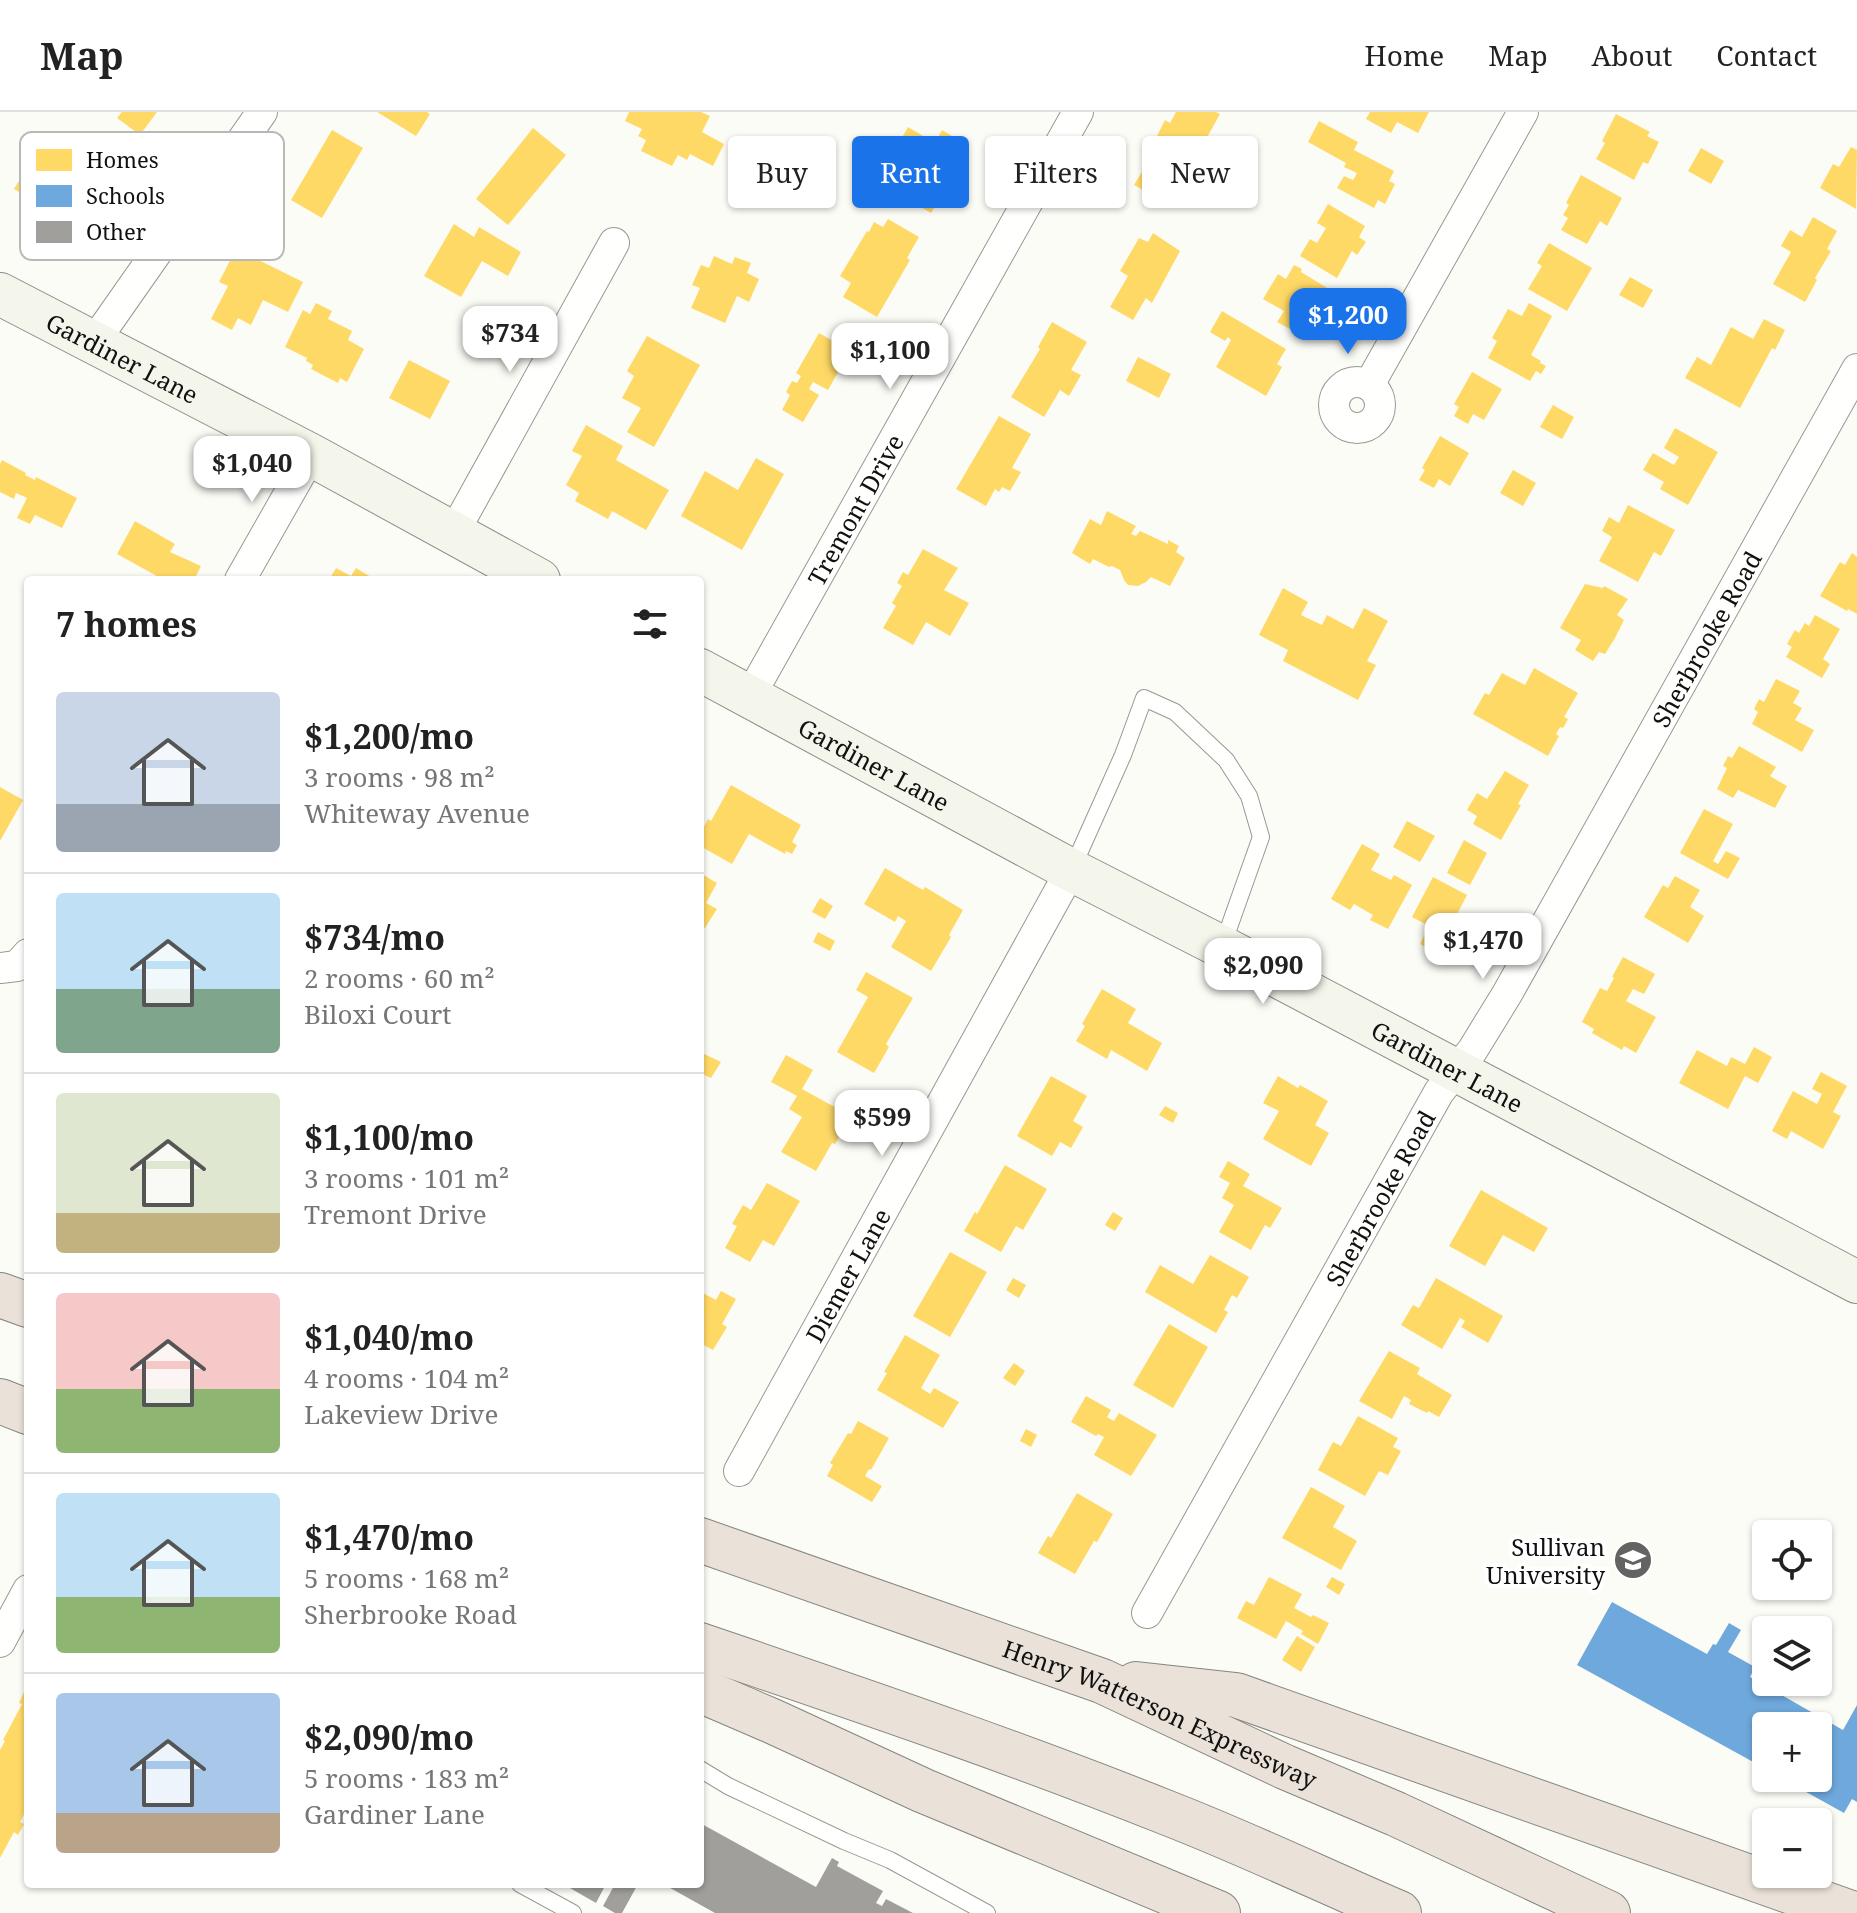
<!DOCTYPE html>
<meta charset="utf-8">
<style>
:root{--surface:#fff;--page:#f2f2f2;--text:#222;--muted:#767676;--line:#e0e0e0;--accent:#1a73e8}
body{margin:0;font-family:"Noto Serif",serif;background:var(--page);color:var(--text);height:100vh;display:flex;flex-direction:column;font-size:30px;white-space:nowrap}
*{box-sizing:border-box;margin:0}
p{font-size:26px;color:var(--muted)}
.icon{flex:none;width:44px;height:44px;fill:none;stroke:currentColor;stroke-width:2;stroke-linecap:round;stroke-linejoin:round}
.map{position:relative;flex:1;overflow:hidden}
.panel{position:absolute;left:24px;top:464px;width:680px;height:1312px;display:flex;flex-direction:column;background:var(--surface);border-radius:8px;box-shadow:0 2px 6px #0004}
.panel>*{flex:none}
.hud{position:absolute;left:728px;top:24px;width:760px;height:72px;display:flex;gap:16px}
.buttons{position:absolute;left:1752px;top:1408px;display:grid;gap:16px}
.buttons a{display:grid;place-items:center;width:80px;height:80px;border-radius:8px;background:var(--surface);box-shadow:0 2px 6px #0004;font-size:40px}
.price{position:absolute;translate:-50% -68px;padding:0 18px;border-radius:16px;background:#fff;color:#222;font-size:26px;line-height:52px;filter:drop-shadow(0 2px 4px #0008)}
.price::after{content:'';position:absolute;left:50%;top:48px;width:24px;height:18px;margin-left:-12px;background:inherit;clip-path:polygon(0 0,100% 0,50% 100%)}
.price.active{background:var(--accent);color:#fff}
ul{padding:0;list-style:none}
li{display:flex;align-items:center;gap:24px;height:200px;padding:0 32px}
li+li{border-top:2px solid var(--line)}
li span{display:grid;place-items:center;flex:none;width:224px;height:160px;border-radius:8px;color:#555}
li>.icon{margin-inline-start:auto}
span .icon{width:96px;height:96px;fill:#fffc;stroke-width:1}
li b{font-size:34px}
h2{display:flex;justify-content:space-between;align-items:center;height:96px;padding:0 32px;font-size:34px}
.chip{padding:0 28px;border-radius:8px;background:var(--surface);box-shadow:0 2px 6px #0004;font-size:28px;line-height:72px}
.chip.active{background:var(--accent);color:#fff}
header{display:flex;align-items:center;gap:48px;box-sizing:border-box;height:112px;padding:0 40px;background:var(--surface);border-bottom:2px solid var(--line)}
header strong{font-size:38px}
nav{display:flex;gap:44px;margin-inline-start:auto;font-size:28px}
.map>svg:first-child{display:block}
</style>
<header>
<strong>Map</strong>
<nav><a>Home</a><a>Map</a><a>About</a><a>Contact</a></nav>
</header>
<div class="map">
<svg width="1857" height="1801" viewBox="0 0 1857 1801">
<rect width="100%" height="100%" fill="#fcfcf7"/>
<!-- homes -->
<path fill="#ffd966" d="M122,0H157L140,23L117,6Z
M377,0H427L430,2L416,24Z
M629,0H701L710,4L702,20L724,32L713,54L690,42L687,48L678,43L672,54L641,39L646,28L638,24L642,17L625,9Z
M1176,0H1216L1220,2L1187,62L1181,59L1163,89L1134,73L1155,38L1151,36L1165,8L1170,11Z
M1370,0H1429L1418,21L1397,10L1391,21L1366,7Z
M1616,2L1650,20L1647,24L1659,30L1648,52L1643,50L1634,68L1596,47L1605,31L1602,29Z
M1319,9L1358,30L1354,38L1394,59L1389,69L1395,72L1385,92L1378,88L1374,96L1337,76L1344,64L1353,68L1357,61L1344,55L1346,51L1308,30Z
M908,15L935,31L942,18L969,34L931,101L892,78L907,53L891,45Z
M533,16L566,43L508,113L476,87Z
M332,18L363,36L322,106L291,88Z
M1851,35L1857,38L1856,97L1820,76L1833,52L1839,55Z
M1701,36L1724,49L1711,72L1688,59Z
M82,37L109,54L72,113L14,77L29,52L60,72Z
M1581,63L1622,86L1607,114L1600,109L1587,132L1561,118L1568,106L1563,103L1569,93L1566,91Z
M1328,92L1365,114L1359,125L1366,130L1357,143L1352,139L1337,166L1300,144L1310,127L1317,131L1326,116L1317,111Z
M1813,105L1837,119L1827,137L1831,139L1815,166L1817,168L1805,190L1773,172L1791,140L1781,134L1790,118L1802,125Z
M888,107L919,125L907,146L910,148L877,205L843,185L851,171L840,164L867,119L869,120L874,110L883,115Z
M454,112L474,125L479,115L521,140L508,164L482,149L461,185L424,164Z
M1153,121L1180,139L1152,191L1146,186L1133,208L1110,195L1128,164L1120,159L1139,126L1148,130Z
M1549,131L1592,156L1567,199L1528,177L1542,154L1537,151Z
M236,137L303,170L288,200L263,188L251,213L238,206L232,218L211,207L228,174L219,170Z
M714,144L732,152L735,145L751,151L747,161L759,167L749,190L737,184L725,211L691,196L700,176L692,173L701,153L709,156Z
M1294,153L1302,157L1301,160L1329,177L1303,224L1277,210L1284,199L1263,187L1278,162L1286,167Z
M1630,165L1653,178L1643,196L1619,183Z
M316,191L332,199L328,207L352,219L348,228L364,237L347,270L340,266L338,271L311,257L313,253L306,249L307,246L285,235L303,198L310,202Z
M1529,191L1552,204L1531,243L1541,249L1540,251L1546,254L1541,262L1536,259L1530,269L1488,246L1497,229L1492,226L1508,197L1522,204Z
M1222,199L1286,237L1277,252L1282,255L1266,284L1216,255L1231,228L1228,225L1225,229L1210,220Z
M1764,207L1785,218L1775,238L1772,236L1740,296L1685,266L1697,245L1711,253L1731,215L1753,227Z
M1052,210L1087,230L1071,258L1081,263L1069,284L1060,278L1044,305L1011,285L1040,237L1038,235Z
M819,221L850,239L828,278L813,270L809,277L819,283L803,310L782,298L790,283L786,280L792,269L797,271L801,264L796,261Z
M647,224L700,253L654,335L627,320L641,296L622,286L634,264L627,259Z
M1138,245L1171,262L1159,286L1126,269Z
M409,248L450,269L430,307L389,286Z
M1472,260L1502,277L1484,308L1473,302L1468,312L1454,304L1459,295L1454,292Z
M1553,293L1574,305L1562,327L1540,315Z
M999,304L1031,322L1012,356L1021,360L1010,379L1002,375L999,380L995,377L986,394L956,377Z
M586,313L623,334L616,348L669,378L646,418L612,399L608,407L575,389L579,381L566,373L582,344L572,339Z
M1675,316L1718,340L1688,393L1660,377L1664,370L1643,358L1653,341L1674,353L1679,345L1664,336Z
M1440,324L1469,341L1450,374L1439,367L1434,376L1419,368L1425,358L1422,356Z
M756,346L784,362L742,438L681,404L705,359L738,378Z
M2,348L26,361L25,363L35,368L36,365L77,386L62,416L35,403L30,412L17,406L27,386L16,381L14,387L0,380V352Z
M1513,358L1536,371L1523,394L1500,381Z
M1628,393L1675,418L1661,444L1654,440L1638,470L1599,449L1612,425L1602,419L1609,405L1619,411Z
M1107,399L1136,414L1131,422L1136,424L1140,419L1168,432V428L1179,434L1176,440L1185,446L1170,474L1151,465L1146,470L1138,474L1128,473L1124,468L1120,458L1112,454L1109,455L1093,447L1090,452L1072,441L1090,407L1101,413Z
M135,409L175,432L170,440L201,454L194,468H164L117,442Z
M923,437L958,456L944,478L969,491L950,524L926,510L913,533L883,516L896,494L892,491L902,474L897,471L903,460L908,463Z
M1852,441L1857,445V502L1848,497L1847,499L1820,484L1840,450L1845,453Z
M336,456L351,464L356,456L376,468H329Z
M1585,472L1603,476L1604,474L1628,487L1617,503L1624,508L1615,526L1605,542L1599,540L1593,549L1575,538L1581,528L1560,516Z
M1283,476L1308,490L1301,503L1322,513L1327,503L1353,517L1364,496L1388,509L1367,549L1376,553L1358,588L1283,549L1288,538L1259,523Z
M1815,503L1840,517L1823,547L1830,552L1822,566L1786,545L1792,535L1787,532L1795,518L1799,521L1805,511L1809,514Z
M1534,556L1578,581L1564,605L1568,607L1566,611L1563,616L1560,615L1556,622L1559,624L1548,644L1473,602L1485,581L1489,583L1502,561L1525,573Z
M1776,567L1800,579L1793,591L1802,596L1795,608L1814,618L1802,640L1752,612L1758,600L1754,597L1759,587L1764,590Z
M1739,634L1776,655L1770,664L1787,674L1775,696L1738,678L1733,686L1717,677L1727,656L1723,654L1728,644L1732,646Z
M1505,659L1529,673L1518,692L1521,693L1501,728L1473,712L1477,704L1467,698L1477,681L1487,687Z
M731,673L801,713L792,730L797,733L792,742L786,739L785,742L749,722L732,752L700,734V722L708,707L711,709Z
M0,675L23,688L0,729Z
M1704,697L1733,712L1713,749L1718,752L1726,739L1740,746L1728,767L1680,741Z
M1407,709L1435,724L1420,750L1393,735Z
M1464,728L1487,741L1470,773L1447,761Z
M1362,732L1380,742L1371,758L1391,768L1394,763L1412,773L1388,817L1370,808L1373,803L1354,792L1350,798L1331,787Z
M885,756L923,778L925,775L963,798L949,823L951,825L931,859L891,835L906,809L898,804L895,810L864,792Z
M700,761L717,771L706,791L717,797L705,816L700,813Z
M1675,764L1700,778L1690,795L1704,804L1688,831L1644,805L1663,773L1668,776Z
M1433,765L1467,783L1437,841L1420,832L1429,814L1412,805Z
M820,786L833,794L825,807L812,800Z
M818,820L835,829L830,839L813,830Z
M1623,845L1655,862L1644,882L1633,877L1626,889L1656,905L1636,941L1624,934L1622,938L1592,921L1594,917L1582,910L1600,876L1607,879L1614,866L1612,865Z
M866,860L913,886L886,932L889,935L874,961L837,940L868,885L856,878Z
M1102,877L1136,897L1128,911L1162,931L1147,959L1111,938L1107,947L1076,929L1085,914L1082,912Z
M1754,935L1772,945L1758,971L1745,964L1728,997L1679,971L1697,938L1727,954L1731,945L1745,952Z
M700,940L721,950L711,966L700,961Z
M786,943L813,958L802,977L851,1004L835,1032L832,1031L816,1059L781,1040L802,1005L789,997L797,984L771,970Z
M1821,960L1847,974L1833,1000L1841,1004L1823,1037L1791,1019L1787,1027L1772,1019L1793,979L1817,992L1822,982L1812,977Z
M1051,964L1087,984L1073,1009L1083,1015L1071,1036L1060,1030L1052,1044L1017,1024Z
M1278,964L1298,976L1300,973L1328,989L1315,1013L1329,1021L1311,1054L1263,1027L1279,999L1263,991Z
M1165,994L1178,1001L1173,1011L1159,1003Z
M1228,1049L1250,1062L1243,1074L1282,1096L1270,1116L1265,1113L1251,1138L1219,1120L1234,1093L1222,1086L1230,1071L1219,1065Z
M1005,1053L1047,1077L1023,1118L1016,1114L1001,1140L964,1119L975,1100L977,1102Z
M767,1071L800,1089L774,1134L763,1128L750,1150L725,1136L737,1114L732,1112L743,1093L751,1098Z
M1481,1078L1548,1116L1534,1140L1503,1123L1485,1154L1449,1134Z
M1113,1100L1123,1106L1115,1119L1105,1113Z
M950,1140L987,1160L950,1225L913,1204Z
M1210,1143L1249,1165L1237,1186L1232,1183L1224,1198L1228,1200L1216,1221L1145,1180L1160,1153L1193,1172Z
M1013,1166L1026,1173L1019,1186L1006,1178Z
M1436,1166L1503,1204L1488,1231L1461,1215L1465,1209L1460,1206L1442,1237L1401,1213L1413,1193L1419,1196Z
M721,1179L736,1187L722,1212L727,1215L713,1238L700,1231V1182L701,1180L716,1188Z
M1169,1212L1208,1235L1173,1296L1133,1273Z
M905,1223L940,1243L921,1276L930,1282L934,1276L959,1290L943,1316L877,1278L887,1261L884,1260Z
M1389,1239L1420,1256L1417,1262L1452,1283L1439,1305L1428,1299L1427,1301L1409,1292L1411,1288L1404,1284L1392,1307L1359,1289Z
M1014,1251L1025,1259L1015,1274L1003,1266Z
M1086,1284L1111,1298L1107,1305L1114,1309L1119,1301L1157,1323L1131,1364L1094,1343L1104,1325L1098,1322L1096,1324L1071,1310Z
M1358,1304L1398,1326L1393,1335L1401,1339L1388,1363L1379,1359L1365,1384L1318,1358L1333,1330L1341,1334Z
M858,1309L889,1326L871,1358L869,1357L865,1364L882,1374L872,1390L827,1364L833,1353L830,1351L848,1321L851,1322Z
M1026,1317L1037,1323L1031,1335L1020,1329Z
M1311,1375L1345,1394L1333,1415L1357,1429L1341,1458L1282,1426Z
M1077,1381L1113,1402L1097,1430L1094,1429L1075,1462L1038,1441L1048,1424L1051,1426Z
M1269,1465L1302,1482L1294,1496L1311,1505L1313,1503L1329,1511L1318,1532L1301,1522L1303,1519L1286,1509L1276,1527L1237,1506L1246,1489L1254,1493Z
M1332,1465L1345,1472L1339,1483L1326,1475Z
M1297,1524L1315,1535L1301,1560L1282,1548Z
M25,1578L28,1579V1695L20,1710L24,1712L18,1723L14,1720L0,1746V1638L5,1629L3,1628L22,1592L19,1591Z"/>
<!-- schools -->
<path fill="#6fa8dc" d="M1612,1490L1707,1542L1713,1532L1716,1533L1729,1511L1741,1518L1728,1540L1755,1555L1750,1565L1843,1618L1857,1593V1690L1852,1687L1844,1701L1781,1666H1818V1614H1766V1657L1577,1553Z"/>
<!-- building -->
<path fill="#a09f9c" d="M700,1711L816,1775L832,1746L839,1750L837,1754L883,1779L876,1791L882,1794L886,1787L913,1801H715L663,1772H700Z
M563,1772H606L596,1791Z
M615,1772H638L622,1801H615L603,1794Z"/>
<g fill="none" stroke-linecap="round" stroke-linejoin="round">
<!-- lane casing -->
<g stroke="#979795" stroke-width="18">
<path id="lane" d="M1072,757L1123,643L1144,586L1175,600L1226,648L1249,684L1261,725L1222,835
M700,1657L728,1674L844,1729L890,1748L987,1801
M520,1772L573,1801"/>
</g>
<!-- street casing -->
<g stroke="#979795" stroke-width="32">
<g id="street">
<path d="M94,230L157,140L211,73L262,0"/>
<circle cx="1357" cy="293" r="23"/>
<path d="M1369,273L1523,0"/>
<path d="M454,420L614,131"/>
<path d="M240,468L311,343"/>
<path id="s1" d="M750,584L1078,0"/>
<path d="M0,856L17,854L28,842"/>
<path id="s2" d="M739,1359L1071,758"/>
<path id="s3" d="M1147,1501L1439,980L1472,939L1507,882L1857,257"/>
<path d="M0,1530L28,1478"/>
</g>
</g>
<!-- secondary casing -->
<g stroke="#8d8d8b" stroke-width="44">
<g id="secondary">
<path id="s4" d="M0,182L311,343L539,468"/>
<path id="s5" d="M700,558L1071,758L1222,835L1857,1170"/>
</g>
</g>
<!-- highway casing -->
<g stroke="#848482" stroke-width="46">
<g id="highway">
<path d="M0,1183L28,1193"/>
<path d="M0,1289L28,1300"/>
<path id="s6" d="M700,1428L1102,1569L1285,1655L1396,1702L1608,1801"/>
<path d="M700,1533C858,1587 1015,1640 1170,1702C1247,1732 1322,1768 1399,1801"/>
<path d="M1136,1572L1236,1583L1851,1801"/>
<path d="M700,1578L772,1609L924,1679L1218,1801"/>
</g>
</g>
<!-- lane -->
<use href="#lane" stroke="#fffffe" stroke-width="16"/>
<!-- street -->
<use href="#street" stroke="#fffffe" stroke-width="30"/>
<!-- secondary -->
<use href="#secondary" stroke="#f5f6eb" stroke-width="42"/>
<!-- highway -->
<use href="#highway" stroke="#eae2d8" stroke-width="44"/>
</g>
<!-- icons -->
<defs>
<g id="university-disc" transform="scale(2)"><circle r="9.5" fill="#636362" stroke="#fff"/><path d="M0-5L7-2L0 1L-7-2ZM-4 1L0 2.5L4 1V4Q0 6-4 4Z" fill="#fff"/></g>
</defs>
<g fill-rule="evenodd">
<use href="#university-disc" x="1633" y="1448"/>
</g>
<g text-anchor="middle" dominant-baseline="central" stroke-width="8" stroke-linejoin="round" paint-order="stroke">
<!-- street labels -->
<g font-size="24" fill="#111" stroke="#fff">
<text stroke="none"><textPath href="#s4" startOffset="138">Gardiner Lane</textPath></text>
<text stroke="none"><textPath href="#s1" startOffset="214">Tremont Drive</textPath></text>
<text stroke="none"><textPath href="#s3" startOffset="1124">Sherbrooke Road</textPath></text>
<text stroke="none"><textPath href="#s5" startOffset="198">Gardiner Lane</textPath></text>
<text stroke="none"><textPath href="#s5" startOffset="846">Gardiner Lane</textPath></text>
<text stroke="none"><textPath href="#s3" startOffset="476">Sherbrooke Road</textPath></text>
<text stroke="none"><textPath href="#s2" startOffset="224">Diemer Lane</textPath></text>
<text stroke="none"><textPath href="#s6" startOffset="492">Henry Watterson Expressway</textPath></text>
</g>
<!-- poi labels -->
<g font-size="24" fill="#111" stroke="#fff" text-anchor="end">
<text x="1605" y="1434">Sullivan<tspan x="1605" dy="28">University</tspan></text>
</g>
</g>
<!-- legend -->
<rect x="20" y="20" width="264" height="128" rx="12" fill="#fff" stroke="#b8b8b8" stroke-width="2"/>
<rect x="36" y="37" width="36" height="22" fill="#ffd966"/>
<rect x="36" y="73" width="36" height="22" fill="#6fa8dc"/>
<rect x="36" y="109" width="36" height="22" fill="#a09f9c"/>
<g font-size="22" fill="#111">
<text x="86" y="56">Homes</text>
<text x="86" y="92">Schools</text>
<text x="86" y="128">Other</text>
</g>
</svg>
<div class="buttons">
<a><svg class="icon" aria-label="locate" viewBox="0 0 24 24"><circle cx="12" cy="12" r="6"/><path d="M12 2v4M12 18v4M2 12h4M18 12h4"/></svg></a>
<a><svg class="icon" aria-label="layers" viewBox="0 0 24 24"><path d="M12 4l9 5-9 5-9-5zM3 14l9 5 9-5"/></svg></a>
<a>+</a>
<a>−</a>
</div>
<b class="price active" style="left:1348px;top:244px">$1,200</b>
<b class="price" style="left:510px;top:262px">$734</b>
<b class="price" style="left:890px;top:279px">$1,100</b>
<b class="price" style="left:252px;top:392px">$1,040</b>
<b class="price" style="left:1483px;top:869px">$1,470</b>
<b class="price" style="left:1263px;top:894px">$2,090</b>
<b class="price" style="left:882px;top:1046px">$599</b>
<div class="hud">
<a class="chip">Buy</a>
<a class="chip active">Rent</a>
<a class="chip">Filters</a>
<a class="chip">New</a>
</div>
<section class="panel">
<h2>7 homes<svg class="icon" aria-label="filters" viewBox="0 0 24 24"><path d="M4 7h16M4 17h16"/><circle cx="9" cy="7" r="2"/><circle cx="15" cy="17" r="2"/></svg></h2>
<ul>
<li><span style="background:linear-gradient(#c9d6e8 70%,#9aa5b1 0)"><svg class="icon" aria-label="home" viewBox="0 0 24 24"><path d="M3 11l9-7 9 7M6 9v11h12V9"/></svg></span><div><b>$1,200/mo</b><p>3 rooms · 98 m²</p><p>Whiteway Avenue</p></div></li>
<li><span style="background:linear-gradient(#bfe0f5 60%,#7fa58c 0)"><svg class="icon" aria-label="home" viewBox="0 0 24 24"><path d="M3 11l9-7 9 7M6 9v11h12V9"/></svg></span><div><b>$734/mo</b><p>2 rooms · 60 m²</p><p>Biloxi Court</p></div></li>
<li><span style="background:linear-gradient(#dfe7d0 75%,#c2b280 0)"><svg class="icon" aria-label="home" viewBox="0 0 24 24"><path d="M3 11l9-7 9 7M6 9v11h12V9"/></svg></span><div><b>$1,100/mo</b><p>3 rooms · 101 m²</p><p>Tremont Drive</p></div></li>
<li><span style="background:linear-gradient(#f6c9c9 60%,#8fb573 0)"><svg class="icon" aria-label="home" viewBox="0 0 24 24"><path d="M3 11l9-7 9 7M6 9v11h12V9"/></svg></span><div><b>$1,040/mo</b><p>4 rooms · 104 m²</p><p>Lakeview Drive</p></div></li>
<li><span style="background:linear-gradient(#bfe0f5 65%,#8fb573 0)"><svg class="icon" aria-label="home" viewBox="0 0 24 24"><path d="M3 11l9-7 9 7M6 9v11h12V9"/></svg></span><div><b>$1,470/mo</b><p>5 rooms · 168 m²</p><p>Sherbrooke Road</p></div></li>
<li><span style="background:linear-gradient(#a9c7e8 75%,#b9a48a 0)"><svg class="icon" aria-label="home" viewBox="0 0 24 24"><path d="M3 11l9-7 9 7M6 9v11h12V9"/></svg></span><div><b>$2,090/mo</b><p>5 rooms · 183 m²</p><p>Gardiner Lane</p></div></li>
</ul>
</section>
</div>
